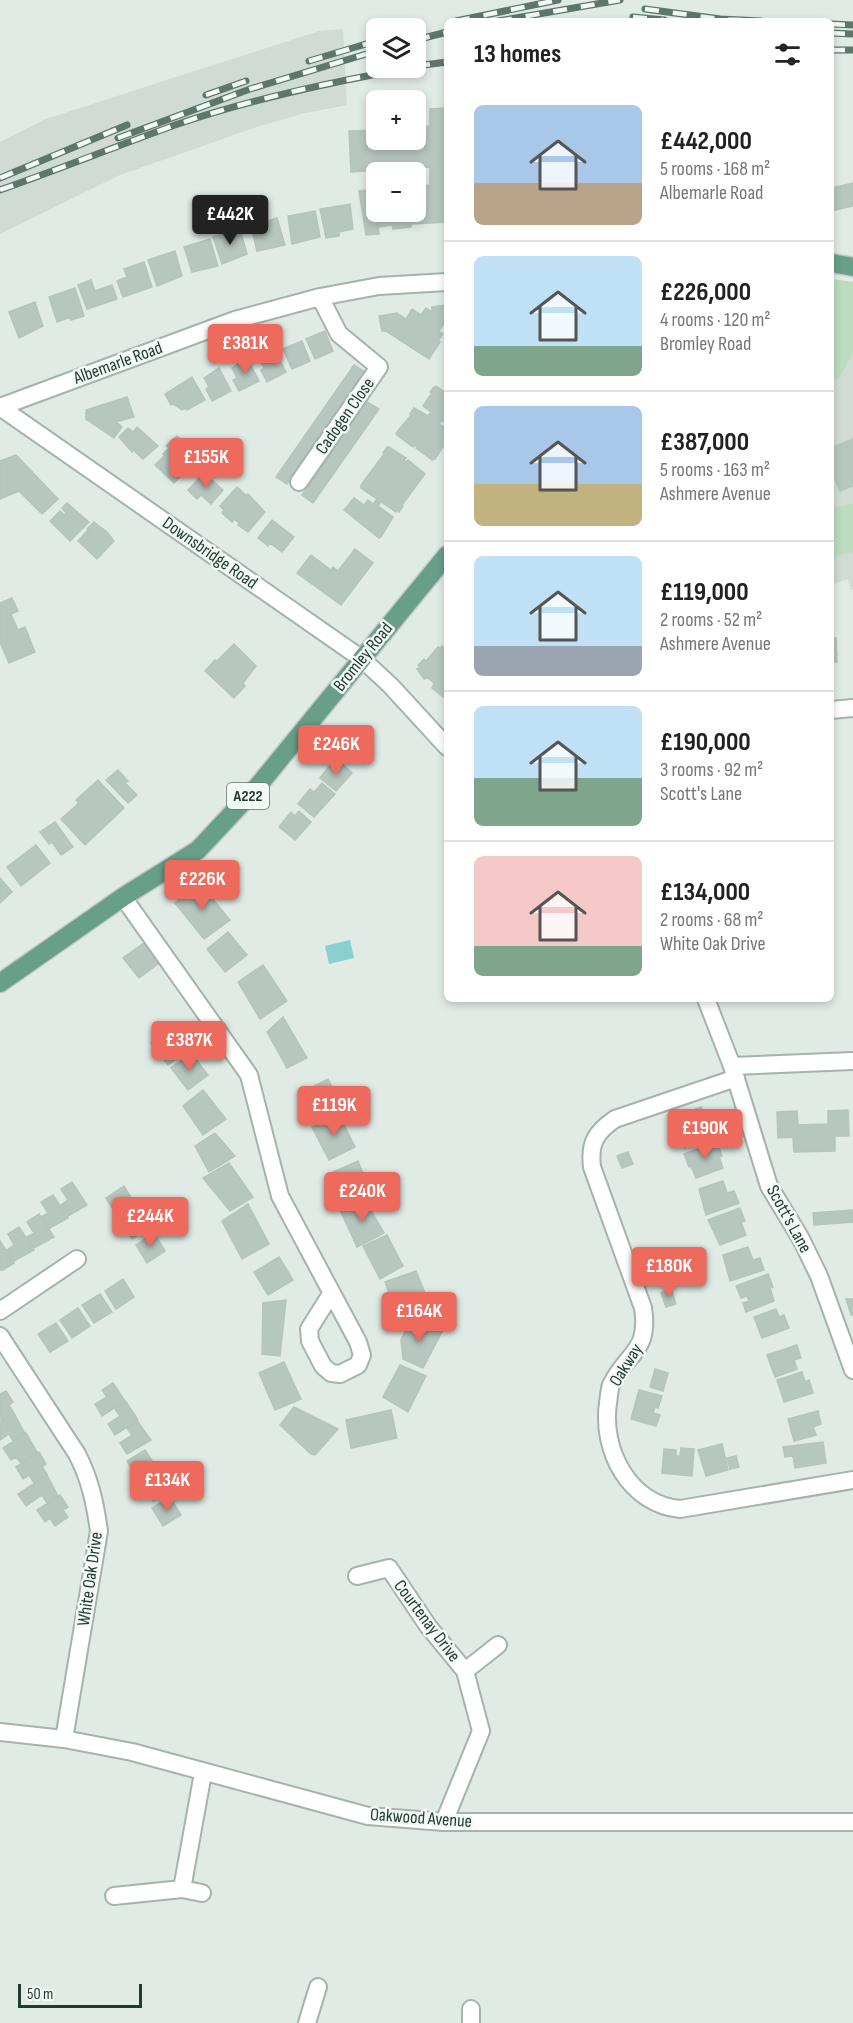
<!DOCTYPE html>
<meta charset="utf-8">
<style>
:root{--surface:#fff;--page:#f2f2f2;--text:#222;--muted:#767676;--line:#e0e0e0;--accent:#ed6a5d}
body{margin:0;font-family:"Sofia Sans Condensed",sans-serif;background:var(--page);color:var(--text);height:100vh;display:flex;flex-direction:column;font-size:22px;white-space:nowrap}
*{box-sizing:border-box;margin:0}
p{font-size:20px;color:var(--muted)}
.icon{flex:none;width:33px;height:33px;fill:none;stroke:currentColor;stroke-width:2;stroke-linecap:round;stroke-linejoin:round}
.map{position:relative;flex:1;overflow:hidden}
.drawer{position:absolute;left:444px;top:18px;width:390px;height:984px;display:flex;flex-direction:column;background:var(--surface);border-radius:9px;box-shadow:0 3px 9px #0003}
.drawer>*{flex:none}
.controls{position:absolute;left:366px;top:18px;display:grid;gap:12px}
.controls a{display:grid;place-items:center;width:60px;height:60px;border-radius:9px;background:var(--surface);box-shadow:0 3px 9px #0003;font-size:30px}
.scale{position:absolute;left:18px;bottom:15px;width:124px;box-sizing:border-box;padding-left:6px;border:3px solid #223b31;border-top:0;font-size:16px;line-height:21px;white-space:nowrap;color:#223b31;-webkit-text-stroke:4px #f2f8f4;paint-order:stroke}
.price{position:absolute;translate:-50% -51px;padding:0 14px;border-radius:6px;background:var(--accent);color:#fff;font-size:20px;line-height:39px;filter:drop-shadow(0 2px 3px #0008)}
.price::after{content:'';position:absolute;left:50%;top:36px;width:18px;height:14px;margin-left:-9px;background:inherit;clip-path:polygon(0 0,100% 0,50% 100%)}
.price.on{background:#222;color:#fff}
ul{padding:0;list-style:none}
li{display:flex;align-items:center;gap:18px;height:150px;padding:0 30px}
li+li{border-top:2px solid var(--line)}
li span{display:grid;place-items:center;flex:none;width:168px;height:120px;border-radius:9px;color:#555}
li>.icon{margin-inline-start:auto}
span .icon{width:72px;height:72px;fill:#fffc;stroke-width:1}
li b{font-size:26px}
h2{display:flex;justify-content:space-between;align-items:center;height:72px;padding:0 30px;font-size:26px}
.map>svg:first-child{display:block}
</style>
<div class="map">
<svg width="853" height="2023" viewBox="0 0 853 2023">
<rect width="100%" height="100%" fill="#e1ebe5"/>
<!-- built -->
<path fill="#d0dbd4" d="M343,29L347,105L301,114L257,127L120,175L0,234V142L46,119L319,31Z
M831,279L853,282V590H851L848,579L831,585Z"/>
<!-- green -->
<path fill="#bbdcbe" d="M831,279L853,282V354L838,379L831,380Z
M853,504V552L831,557V508Z"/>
<!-- water -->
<path fill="#8bcfcf" d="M350,940L354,958L329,964L325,946Z"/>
<!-- building -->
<path fill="#b7c6be" stroke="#b4c5bb" stroke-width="1.5" d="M447,108V222L411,224V227L393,229L392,225L378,227L379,234L366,235L359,191L376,189V212H416V186L430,185V167L351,172L349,131L376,130V140H416V127L430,126V109Z
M853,183V206L831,211V188Z
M350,204L353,229L339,232V236L326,238L320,209Z
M315,211L320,237L292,244L288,216Z
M277,218L285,245L257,251L251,226Z
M240,229L247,254L222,264L213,237Z
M210,239L218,266L192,272L184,247Z
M175,251L182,276L157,286L148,260Z
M144,262L152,287L123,297L117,281L127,277L124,269Z
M91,280L95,291L112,285L117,299L87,309L78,285Z
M75,288L84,316L71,320L70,317L57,322L49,297Z
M35,302L43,326L19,338L9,312Z
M446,305L447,319L439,331L443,334L438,341L440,342L429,359L386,331H382L379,316L397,313L406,319L412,309L421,315L426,308L432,312V307Z
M325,331L333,351L315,359L306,339Z
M302,341L310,361L292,369L283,349Z
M274,349L286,372L267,382L261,370L264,368L259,359Z
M247,358L259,381L239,391L233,380L237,378L232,368Z
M354,365L365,372L287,484L276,477Z
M219,368L231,391L212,401L206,389L209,387L204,378Z
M192,377L205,400L187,410L186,408L182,410L173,404L171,405L165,394Z
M436,386L447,394V423L442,420L439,424L447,429V440L435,459L432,460L416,448L417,447L415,445L413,447L397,435L396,433L411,415L410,414L414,408L428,416L431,412L423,406L432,393L430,392L434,387Z
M127,397L134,417L116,422L122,427L114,438L86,419V410Z
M367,402L379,409L313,503L302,495Z
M137,427L158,446L143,459L133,450L132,452L119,437L128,428L133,432Z
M177,436L189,448L180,457L190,467L174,483L155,465L164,456L163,454L169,448L166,446Z
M853,439V486L840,491L831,469V448Z
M387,447H389L406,458L404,460L407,462L408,460L425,474L402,505L403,506L399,512L398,510L396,512L381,502L378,506L393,517L381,537L379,538L344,510L354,498L364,505L368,500L373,504L377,499L361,488V485L384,454L383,453Z
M16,455L58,499L42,514L19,491L0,499V461Z
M204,473L223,490L211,504L201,495L197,499L188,490Z
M237,487L247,496L248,494L265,512L248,532L238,525L239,523L234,519L232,522L222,513L224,510L220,506Z
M67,503L89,522L70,541L50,521L60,511L64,515L66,513L62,508Z
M272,520L294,537L282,552L270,543L268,546L258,538Z
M94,522L107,532L114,541L97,559L78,541L87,531L91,535L92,534L87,529Z
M355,549L373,563L341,605L297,573L311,555L331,570L333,567L338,571Z
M12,598L18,611L11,614L18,630L25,627L35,652L9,663L0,642V603Z
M831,638H836L837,662H831Z
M234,644L256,666L243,683L245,686L234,698L205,671L215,660L217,661Z
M442,646L447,651V670L443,674L447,678V700L432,688L434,683L428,678L424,679L417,669L420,667L418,665L424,659L426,661L438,647L440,648Z
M340,762L352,773L336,791L320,778L332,763L336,767Z
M118,770L128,781L125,783L137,795L128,803L106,780Z
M98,780L124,808L85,845L61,819L79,803L76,800Z
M322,783L335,794L314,817L298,804L310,789L314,792Z
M299,811L311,822L295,840L279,827L291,812L295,816Z
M55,822L73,847L61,855L52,842L49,844L40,832Z
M36,845L50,863L21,886L7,867Z
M0,878L12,892L0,903Z
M199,882L230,920L204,939L175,903Z
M228,932L247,955L225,972L207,949Z
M144,943L159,963L139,978L123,958Z
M263,965L287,1001L260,1019L238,982Z
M283,1017L307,1058L287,1068L267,1032Z
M171,1028L188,1050L168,1065L151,1043Z
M191,1053L208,1075L188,1090L171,1068Z
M328,1079L342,1106L315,1120L302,1092Z
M203,1090L226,1119L203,1135L183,1106Z
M701,1107L708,1125L712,1124L717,1136L685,1148L681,1136L677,1138L669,1119Z
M848,1110L849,1136H835V1151L794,1152L793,1137L778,1138L777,1112L797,1111L798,1125L828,1124V1111Z
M338,1113L355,1147L329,1160L312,1127Z
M215,1133L235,1156L209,1172L195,1146Z
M717,1142L722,1156L719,1157L723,1168L696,1178L691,1166L689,1167L684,1154Z
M628,1152L633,1164L622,1168L617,1156Z
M358,1161L371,1193L349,1202L333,1172Z
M229,1163L253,1197L230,1211L203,1178Z
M723,1181L727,1193L734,1191L739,1203L706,1215L699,1189Z
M72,1182L87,1205L68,1216L61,1205L68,1200L61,1189Z
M124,1186L135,1204L117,1216L106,1198Z
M53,1195L68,1218L48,1229L41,1217L48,1213L41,1202Z
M365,1200L384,1233L357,1247L341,1212Z
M248,1204L269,1244L242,1259L222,1221Z
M740,1208L745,1221L741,1222L746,1235L720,1245L708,1220Z
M139,1210L150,1228L132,1239L121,1221Z
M853,1210V1222L814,1225L813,1213Z
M39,1214L54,1237L34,1248L27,1237L34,1233L27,1222Z
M19,1227L34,1250L14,1261L7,1250L14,1245L8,1234Z
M154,1233L165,1251L147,1263L136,1245Z
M387,1235L403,1266L380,1279L363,1246Z
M0,1241L14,1263L3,1270H0Z
M748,1247L753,1260L760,1258L764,1270L730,1281L723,1255Z
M279,1257L293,1280L268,1295L254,1272Z
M416,1271L433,1313L398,1317L385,1282Z
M768,1274L773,1287L770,1288L774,1301L746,1312L743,1303L749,1301L747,1296L741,1298L736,1286Z
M123,1279L134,1297L116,1309L105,1291Z
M671,1289L676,1304L666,1307L661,1293Z
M100,1294L112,1312L94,1323L82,1305Z
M846,1299H853V1315H851Z
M286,1300L280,1356L262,1354L263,1303Z
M78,1308L90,1326L72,1338L60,1320Z
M776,1309L779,1317L784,1315L789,1328L762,1338L754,1317Z
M411,1320L443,1330L423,1368L403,1359L401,1340Z
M56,1323L68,1341L50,1352L38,1334Z
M797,1345L801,1358L794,1360L797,1369L775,1377L767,1355Z
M284,1362L301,1399L275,1410L259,1373Z
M400,1365L426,1376L408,1412L383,1397Z
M655,1369L668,1373L663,1391L650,1387Z
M802,1372L805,1382L809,1380L813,1393L784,1402L777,1380Z
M113,1383L125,1401L102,1416L95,1404L107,1397L102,1390Z
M639,1390L662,1396L658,1408L655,1407L653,1413L660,1415L656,1426L631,1419Z
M6,1391L13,1402L9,1405L14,1413L1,1421L0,1394Z
M126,1402L138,1420L115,1435L108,1424L120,1416L115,1409Z
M294,1407L338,1429L315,1455L311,1454L280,1425Z
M391,1410L397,1438L351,1448L346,1420Z
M818,1411L821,1424L813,1427L816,1435L794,1441L788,1419Z
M14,1413L25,1434L13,1441L9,1434L0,1440V1423Z
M138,1422L151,1440L127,1454L120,1443L132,1435L127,1428Z
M26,1433L37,1452L21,1463L16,1457L11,1460L3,1448Z
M823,1442L826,1463L795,1468L793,1456L785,1457L783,1447Z
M722,1444L728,1470L706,1476L698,1450Z
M681,1448L694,1449L692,1476L662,1473L664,1449L676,1450V1456H680Z
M145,1450L156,1467L138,1479L127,1461Z
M39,1452L46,1464L42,1467L47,1474L34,1483L29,1475L23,1479L16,1467Z
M736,1456L739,1467L730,1469L727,1458Z
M159,1472L171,1490L153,1501L141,1483Z
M47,1475L58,1496L47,1503L42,1495L26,1506L18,1494Z
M60,1495L68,1507L63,1510L68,1517L55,1526L50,1518L45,1522L37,1510Z
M170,1497L181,1515L163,1526L152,1508Z"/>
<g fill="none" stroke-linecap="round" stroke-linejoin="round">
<!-- street casing -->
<g stroke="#a4b3ab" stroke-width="20">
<path id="street" d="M0,407L362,659L391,686L447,747
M0,407L235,320L320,297L379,286L447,282
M299,482L379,367L339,334L320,297
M831,710L853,708
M123,897L249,1075L280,1196L358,1342L362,1355L358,1365L340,1374L331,1373L323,1366L310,1341L309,1329L331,1294
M706,999L732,1066L769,1186L801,1239L819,1276L853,1370
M732,1066L853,1061
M736,1078L615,1119C596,1132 589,1143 592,1167L643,1308C650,1352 627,1352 611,1385C609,1391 609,1397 608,1403C601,1450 629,1504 680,1509L853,1480
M0,1311L77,1259
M0,1336L77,1454C90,1479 95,1503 99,1531L64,1739
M357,1576L389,1568L428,1626L465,1671L481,1731L444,1822
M465,1671L498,1645
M0,1732L64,1739L132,1752L368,1816L444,1822H853
M182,1889L203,1773
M114,1896L182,1889L202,1893
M307,2023L318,1987
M471,2023V2009"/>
</g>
<!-- primary casing -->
<g stroke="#c1c8c5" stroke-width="21">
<path id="primary" d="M831,263L853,267
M0,983L123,897L198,850L257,787L447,555"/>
</g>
<!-- street -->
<use href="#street" stroke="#fff" stroke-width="16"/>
<!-- primary -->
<use href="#primary" stroke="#679f88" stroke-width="18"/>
<!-- rail casing -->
<g stroke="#5d776c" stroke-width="7">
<path id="rail" d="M645,9L720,19L761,21
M633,17L664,20
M456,21L558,0
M498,21L620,0
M831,24L853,25
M831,33L853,34
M416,40L447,32
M831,50H853
M309,61L376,41
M416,66L447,62
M206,95L246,81
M118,138L250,89L376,51
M0,178L127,125
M0,190C59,169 117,146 175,125C251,99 331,82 410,68"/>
</g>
<!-- rail -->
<use href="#rail" stroke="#f2f8f4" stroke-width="4.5" stroke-dasharray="14" stroke-linecap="butt"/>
</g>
<g text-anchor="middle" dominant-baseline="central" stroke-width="5" stroke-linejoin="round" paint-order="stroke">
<!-- shield labels -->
<rect fill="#f2f8f4" stroke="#60746c" stroke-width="1.5" x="227" y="783" width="42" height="26" rx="4.5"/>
<g font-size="16" font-weight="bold" fill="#223b31">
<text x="248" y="796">A222</text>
</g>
<!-- street labels -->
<g font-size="18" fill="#223b31" stroke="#f2f8f4">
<text transform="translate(118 363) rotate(-20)">Albemarle Road</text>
<text transform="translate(345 416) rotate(-55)">Cadogen Close</text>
<text transform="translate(210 553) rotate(35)">Downsbridge Road</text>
<text transform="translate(363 657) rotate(-51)">Bromley Road</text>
<text transform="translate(789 1219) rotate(61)">Scott's Lane</text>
<text transform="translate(626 1365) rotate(-58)">Oakway</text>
<text transform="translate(90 1579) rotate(-82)">White Oak Drive</text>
<text transform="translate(427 1621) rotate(53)">Courtenay Drive</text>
<text transform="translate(421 1818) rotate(4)">Oakwood Avenue</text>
</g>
</g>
</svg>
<div class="controls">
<a><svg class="icon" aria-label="layers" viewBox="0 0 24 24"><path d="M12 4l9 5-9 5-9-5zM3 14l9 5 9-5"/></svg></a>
<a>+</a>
<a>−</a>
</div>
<div class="scale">50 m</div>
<b class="price on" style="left:230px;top:246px">£442K</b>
<b class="price" style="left:245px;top:375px">£381K</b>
<b class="price" style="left:206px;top:489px">£155K</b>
<b class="price" style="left:336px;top:776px">£246K</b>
<b class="price" style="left:202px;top:911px">£226K</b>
<b class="price" style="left:189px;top:1072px">£387K</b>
<b class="price" style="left:334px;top:1137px">£119K</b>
<b class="price" style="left:705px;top:1160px">£190K</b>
<b class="price" style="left:362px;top:1223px">£240K</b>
<b class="price" style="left:150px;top:1248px">£244K</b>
<b class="price" style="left:669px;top:1298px">£180K</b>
<b class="price" style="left:419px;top:1343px">£164K</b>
<b class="price" style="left:167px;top:1512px">£134K</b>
<section class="drawer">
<h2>13 homes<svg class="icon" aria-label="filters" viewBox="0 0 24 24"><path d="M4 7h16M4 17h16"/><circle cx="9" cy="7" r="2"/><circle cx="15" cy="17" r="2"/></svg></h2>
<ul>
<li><span style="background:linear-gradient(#a9c7e8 65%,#b9a48a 0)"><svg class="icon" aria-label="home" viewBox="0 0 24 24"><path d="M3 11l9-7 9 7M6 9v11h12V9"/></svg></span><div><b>£442,000</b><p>5 rooms · 168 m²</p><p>Albemarle Road</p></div></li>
<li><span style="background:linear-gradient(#bfe0f5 75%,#7fa58c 0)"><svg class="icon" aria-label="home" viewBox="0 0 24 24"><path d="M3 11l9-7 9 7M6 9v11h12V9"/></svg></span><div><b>£226,000</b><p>4 rooms · 120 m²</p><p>Bromley Road</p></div></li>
<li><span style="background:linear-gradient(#a9c7e8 65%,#c2b280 0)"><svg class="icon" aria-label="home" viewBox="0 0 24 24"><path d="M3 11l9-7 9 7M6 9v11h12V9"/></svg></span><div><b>£387,000</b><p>5 rooms · 163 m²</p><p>Ashmere Avenue</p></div></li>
<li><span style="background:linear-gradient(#bfe0f5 75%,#9aa5b1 0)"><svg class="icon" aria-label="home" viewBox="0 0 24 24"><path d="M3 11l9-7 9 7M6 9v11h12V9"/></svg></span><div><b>£119,000</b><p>2 rooms · 52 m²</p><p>Ashmere Avenue</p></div></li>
<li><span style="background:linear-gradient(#bfe0f5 60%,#7fa58c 0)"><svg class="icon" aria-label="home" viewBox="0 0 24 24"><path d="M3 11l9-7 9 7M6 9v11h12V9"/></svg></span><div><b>£190,000</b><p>3 rooms · 92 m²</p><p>Scott's Lane</p></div></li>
<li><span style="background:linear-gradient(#f6c9c9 75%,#7fa58c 0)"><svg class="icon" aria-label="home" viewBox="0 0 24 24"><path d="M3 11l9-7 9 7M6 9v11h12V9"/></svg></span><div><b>£134,000</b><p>2 rooms · 68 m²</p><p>White Oak Drive</p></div></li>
</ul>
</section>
</div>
